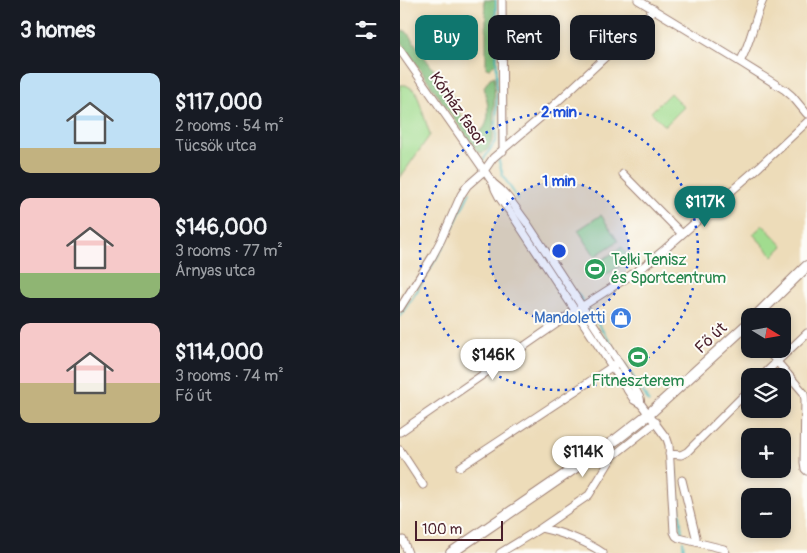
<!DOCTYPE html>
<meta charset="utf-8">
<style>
:root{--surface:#171b24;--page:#20242c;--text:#f1f3f6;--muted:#9ea1a6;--accent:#0f766e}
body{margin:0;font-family:Pangolin,sans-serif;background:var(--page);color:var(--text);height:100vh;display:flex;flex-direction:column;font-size:19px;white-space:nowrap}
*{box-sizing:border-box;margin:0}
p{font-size:16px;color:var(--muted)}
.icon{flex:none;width:28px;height:28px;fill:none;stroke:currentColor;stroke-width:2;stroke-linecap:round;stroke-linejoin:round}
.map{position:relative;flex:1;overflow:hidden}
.panel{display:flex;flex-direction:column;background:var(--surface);width:400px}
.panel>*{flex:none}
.top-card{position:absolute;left:15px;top:15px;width:316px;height:45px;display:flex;gap:10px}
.needle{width:32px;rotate:101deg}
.tools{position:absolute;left:341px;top:308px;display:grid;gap:10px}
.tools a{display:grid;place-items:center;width:50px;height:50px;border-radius:10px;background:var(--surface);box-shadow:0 2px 8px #0003;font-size:25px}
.scale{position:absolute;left:15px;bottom:12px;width:88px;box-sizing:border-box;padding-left:5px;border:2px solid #4a1f2b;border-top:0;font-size:14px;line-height:18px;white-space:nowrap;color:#4a1f2b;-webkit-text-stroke:4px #fdfcf7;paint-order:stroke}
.price{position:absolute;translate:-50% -42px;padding:0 11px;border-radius:18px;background:#fff;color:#222;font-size:16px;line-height:32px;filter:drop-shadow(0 1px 2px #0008)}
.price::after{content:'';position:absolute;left:50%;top:30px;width:15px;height:11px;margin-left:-8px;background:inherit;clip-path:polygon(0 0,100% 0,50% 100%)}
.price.on{background:var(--accent);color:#fff}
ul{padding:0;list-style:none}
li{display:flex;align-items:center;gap:15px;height:125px;padding:0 20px}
li span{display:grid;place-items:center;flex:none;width:140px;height:100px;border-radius:10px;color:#555}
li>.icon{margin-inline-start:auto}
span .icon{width:60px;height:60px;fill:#fffc;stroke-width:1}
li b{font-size:21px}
h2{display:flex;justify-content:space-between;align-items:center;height:60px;padding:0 20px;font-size:21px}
.pill{padding:0 18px;border-radius:10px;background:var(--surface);box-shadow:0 2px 8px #0003;font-size:18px;line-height:45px}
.pill.on{background:var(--accent);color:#fff}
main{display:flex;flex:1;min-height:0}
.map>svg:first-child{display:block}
</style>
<main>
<section class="panel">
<h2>3 homes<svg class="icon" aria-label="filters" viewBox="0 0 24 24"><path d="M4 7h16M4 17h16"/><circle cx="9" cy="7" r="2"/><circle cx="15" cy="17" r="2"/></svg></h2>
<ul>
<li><span style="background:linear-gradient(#bfe0f5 75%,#c2b280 0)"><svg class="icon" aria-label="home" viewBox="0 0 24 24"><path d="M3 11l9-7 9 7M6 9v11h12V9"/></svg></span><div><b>$117,000</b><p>2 rooms · 54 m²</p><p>Tücsök utca</p></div></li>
<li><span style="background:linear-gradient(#f6c9c9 75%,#8fb573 0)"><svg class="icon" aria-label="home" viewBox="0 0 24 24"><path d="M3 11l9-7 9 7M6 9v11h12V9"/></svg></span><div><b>$146,000</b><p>3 rooms · 77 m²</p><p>Árnyas utca</p></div></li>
<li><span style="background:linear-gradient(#f6c9c9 60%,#c2b280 0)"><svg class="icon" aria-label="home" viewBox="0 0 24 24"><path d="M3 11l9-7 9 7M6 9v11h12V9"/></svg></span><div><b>$114,000</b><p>3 rooms · 74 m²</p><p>Fő út</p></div></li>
</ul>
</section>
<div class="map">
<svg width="407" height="553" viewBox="0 0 407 553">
<rect width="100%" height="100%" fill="#fdfcf7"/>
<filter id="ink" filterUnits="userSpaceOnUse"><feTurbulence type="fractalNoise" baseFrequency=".02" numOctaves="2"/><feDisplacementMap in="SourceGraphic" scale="10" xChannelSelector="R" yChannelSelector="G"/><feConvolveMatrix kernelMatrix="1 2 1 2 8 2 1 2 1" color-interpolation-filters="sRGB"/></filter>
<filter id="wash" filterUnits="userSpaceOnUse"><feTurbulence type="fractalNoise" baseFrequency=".0096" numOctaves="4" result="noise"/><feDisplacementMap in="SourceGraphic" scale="20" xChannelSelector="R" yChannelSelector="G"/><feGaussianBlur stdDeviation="1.12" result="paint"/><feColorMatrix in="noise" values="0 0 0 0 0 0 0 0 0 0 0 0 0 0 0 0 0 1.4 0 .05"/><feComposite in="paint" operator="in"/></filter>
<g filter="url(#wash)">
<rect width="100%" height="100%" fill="#eddcb9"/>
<!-- green -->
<path fill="#a1dc8f" stroke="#767e5d" d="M0,85H6L16,91L30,135L0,178Z
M270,93L284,107L265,126L251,112Z
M201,215L218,241L195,256L178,230Z
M363,225L383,246L373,256L353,234Z
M222,247L230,260L204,276L196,264Z"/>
<!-- forest -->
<path fill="#80bc7a" stroke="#656e52" d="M84,0H96L97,62L90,69L86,68V17Z
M3,31H6L56,101L65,126L73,135C94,129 88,103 84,87L90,78L95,76L93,138L88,149L83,153L78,152L54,119L0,40V33Z"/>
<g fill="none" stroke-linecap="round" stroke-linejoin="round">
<!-- stream -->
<path stroke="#48b7be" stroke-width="2" d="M98,158L103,176L118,199
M82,162L96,140L97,94L96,0
M177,293L183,302
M187,307L238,384
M0,316L19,288L44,245L70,192
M242,390L249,402
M275,466L282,533
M283,541L284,553"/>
</g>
</g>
<g filter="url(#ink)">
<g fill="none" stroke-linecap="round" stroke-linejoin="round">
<!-- minor casing -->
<g stroke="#9c7e72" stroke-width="9">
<path id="minor" d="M102,0L103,151
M238,0L340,62L385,90L392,96L407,114
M0,50L93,183C108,194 116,209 127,223L231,381L240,398L241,404
M340,62C351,42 354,20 363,0
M223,174L282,234
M93,183C96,196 106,206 113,216L234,400L241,404L267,439L269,445L274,532L276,536L279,538L324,549L326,553
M0,308L32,257L41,240L61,195L67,186L84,171L93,158L141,117L228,36L254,9
M366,349L404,393L405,400L404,462L405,469L407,471
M362,376L407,333
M0,432L175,311L222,281L247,264L265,249L360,166L407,122
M0,450L23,485
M269,454L281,455L287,452L350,389
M60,467L216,364
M282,480L296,537V542
M141,528C163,533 184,540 203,553
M0,541L3,540L8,553
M100,553L141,528L189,495L213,456L256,422"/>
</g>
<!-- secondary casing -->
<g stroke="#9c7e72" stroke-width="12">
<path id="secondary" d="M356,316L407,266
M51,553L217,439L249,414L350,322"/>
</g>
<!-- minor -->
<use href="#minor" stroke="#fff" stroke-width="7"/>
<!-- secondary -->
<use href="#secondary" stroke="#fff" stroke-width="10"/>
</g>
</g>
<!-- distance rings -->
<circle cx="159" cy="251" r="70" fill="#1d4ed8" fill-opacity=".12"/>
<g fill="none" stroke="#1d4ed8" stroke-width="2.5" stroke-dasharray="2.5 5">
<circle cx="159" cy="251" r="70"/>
<circle cx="159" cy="251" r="139"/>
</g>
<!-- icons -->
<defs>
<g id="stadium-disc" transform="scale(1.125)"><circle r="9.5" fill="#2e9e5b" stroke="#fdfcf7"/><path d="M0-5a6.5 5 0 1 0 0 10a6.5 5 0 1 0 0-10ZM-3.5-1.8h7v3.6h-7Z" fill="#fff"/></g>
<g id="shop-disc" transform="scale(1.125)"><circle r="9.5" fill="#3f7fe0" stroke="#fdfcf7"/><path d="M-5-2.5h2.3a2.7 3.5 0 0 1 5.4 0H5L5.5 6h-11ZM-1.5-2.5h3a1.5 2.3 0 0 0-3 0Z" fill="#fff"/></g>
</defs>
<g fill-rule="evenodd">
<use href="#stadium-disc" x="195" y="269"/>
<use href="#shop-disc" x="221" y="318"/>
<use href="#stadium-disc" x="238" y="357"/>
</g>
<g text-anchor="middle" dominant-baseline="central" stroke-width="4" stroke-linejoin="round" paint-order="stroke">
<!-- street labels -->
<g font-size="16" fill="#4a1f2b" stroke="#fdfcf7">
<text transform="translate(58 109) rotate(55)">Kórház fasor</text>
<text transform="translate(311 338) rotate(-43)">Fő út</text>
</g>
<!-- leisure labels -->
<g font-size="16" fill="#27864d" stroke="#fdfcf7" text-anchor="start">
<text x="211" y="260">Telki Tenisz<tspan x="211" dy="18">és Sportcentrum</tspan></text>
<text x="238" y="381" text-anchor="middle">Fitneszterem</text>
</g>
<!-- shop labels -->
<g font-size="16" fill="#366cbe" stroke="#fdfcf7" text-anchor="end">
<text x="205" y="318">Mandoletti</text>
</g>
</g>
<circle cx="159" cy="251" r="8" fill="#1d4ed8" stroke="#fdfcf7" stroke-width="2.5"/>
<g font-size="15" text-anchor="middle" font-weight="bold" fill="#1d4ed8" stroke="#fdfcf7" stroke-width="4" stroke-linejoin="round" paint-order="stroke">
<text x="159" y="117">2 min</text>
<text x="159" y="186">1 min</text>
</g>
</svg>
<div class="tools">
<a><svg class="needle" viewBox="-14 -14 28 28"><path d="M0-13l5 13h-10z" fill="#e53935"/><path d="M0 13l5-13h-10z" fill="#9ea1a6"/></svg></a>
<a><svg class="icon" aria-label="layers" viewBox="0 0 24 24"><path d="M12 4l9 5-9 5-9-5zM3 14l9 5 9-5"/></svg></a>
<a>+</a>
<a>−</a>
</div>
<div class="scale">100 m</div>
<b class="price on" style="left:305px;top:228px">$117K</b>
<b class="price" style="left:93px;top:381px">$146K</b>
<b class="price" style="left:183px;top:478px">$114K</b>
<div class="top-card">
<a class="pill on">Buy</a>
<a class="pill">Rent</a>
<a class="pill">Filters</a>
</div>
</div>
</main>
